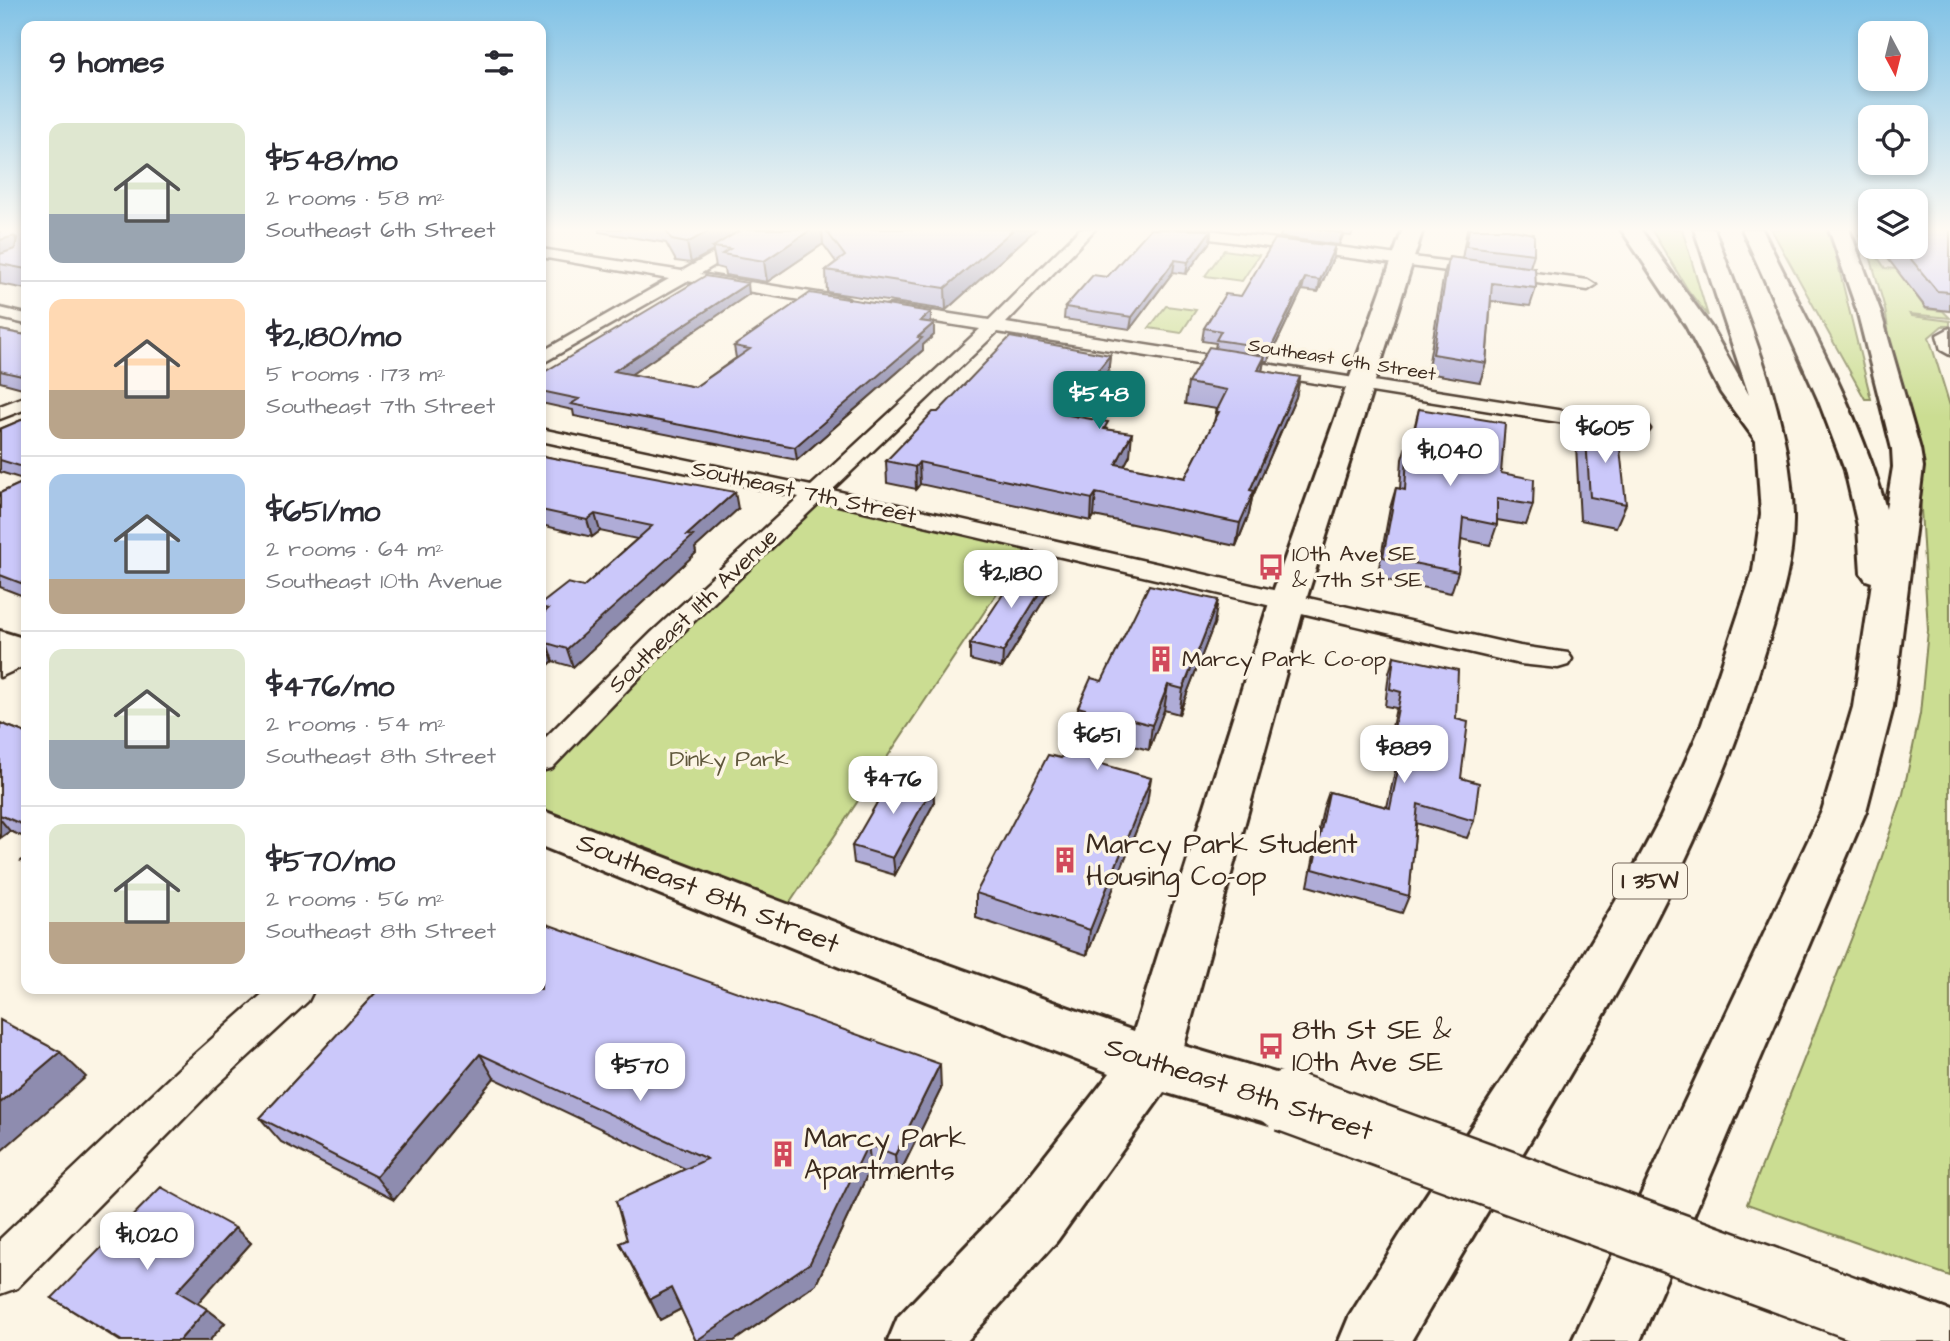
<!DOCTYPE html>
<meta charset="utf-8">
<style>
:root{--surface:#fff;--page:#f7f7f7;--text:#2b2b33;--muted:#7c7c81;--line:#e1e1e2;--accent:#0f766e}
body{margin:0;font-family:"Architects Daughter",sans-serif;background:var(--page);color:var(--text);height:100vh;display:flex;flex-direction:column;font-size:26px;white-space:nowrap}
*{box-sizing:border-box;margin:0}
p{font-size:23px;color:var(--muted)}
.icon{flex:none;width:38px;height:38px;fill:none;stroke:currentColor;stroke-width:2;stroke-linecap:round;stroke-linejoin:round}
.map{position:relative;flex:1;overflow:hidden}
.panel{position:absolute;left:21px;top:21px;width:525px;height:973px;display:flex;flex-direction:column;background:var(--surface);border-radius:14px;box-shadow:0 4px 10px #0003}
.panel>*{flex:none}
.needle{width:46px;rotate:173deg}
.buttons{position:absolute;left:1858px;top:21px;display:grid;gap:14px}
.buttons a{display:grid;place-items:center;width:70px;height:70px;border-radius:14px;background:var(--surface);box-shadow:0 4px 10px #0003;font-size:35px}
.price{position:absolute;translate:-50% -60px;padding:0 16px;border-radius:14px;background:#fff;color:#222;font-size:23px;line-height:46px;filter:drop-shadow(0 2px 4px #0008)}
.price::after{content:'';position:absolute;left:50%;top:42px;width:21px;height:16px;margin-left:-10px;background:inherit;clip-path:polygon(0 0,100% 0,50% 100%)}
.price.on{background:var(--accent);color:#fff}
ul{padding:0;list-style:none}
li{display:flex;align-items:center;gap:21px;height:175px;padding:0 28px}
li+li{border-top:2px solid var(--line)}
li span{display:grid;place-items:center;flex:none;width:196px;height:140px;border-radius:14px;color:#555}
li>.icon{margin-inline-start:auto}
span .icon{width:84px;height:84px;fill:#fffc;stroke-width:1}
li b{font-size:30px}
h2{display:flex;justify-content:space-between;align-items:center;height:84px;padding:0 28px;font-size:30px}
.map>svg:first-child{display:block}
</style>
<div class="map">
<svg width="1950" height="1341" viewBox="0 0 1950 1341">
<rect width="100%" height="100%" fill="#fcf5e5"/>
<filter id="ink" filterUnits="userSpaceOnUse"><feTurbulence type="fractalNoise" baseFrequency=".0143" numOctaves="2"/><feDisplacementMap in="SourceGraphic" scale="14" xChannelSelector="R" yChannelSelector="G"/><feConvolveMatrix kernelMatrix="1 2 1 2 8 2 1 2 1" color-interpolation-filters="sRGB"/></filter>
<g filter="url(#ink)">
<!-- green -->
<path fill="#cbdd92" stroke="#838458" stroke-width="2" d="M1651,229H1682L1708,316L1688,290Z
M1771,229H1825L1832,240L1871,399H1865Z
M1867,229L1871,234L1863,236L1885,268L1896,269L1926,309L1943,311L1950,318L1910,314L1912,316L1950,321V326H1942L1929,337L1950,406V1276L1747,1204L1872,886L1903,794L1920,714L1928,630L1919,475L1894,367L1885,309L1871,259L1859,236L1860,231Z
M1224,250L1259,255L1242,281L1205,276Z
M1166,306L1196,310L1181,333L1149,328Z
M817,494L1031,542L779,919L541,826V761Z"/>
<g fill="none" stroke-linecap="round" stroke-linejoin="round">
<!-- street casing -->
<g stroke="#3b2a1e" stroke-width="5">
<path id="street" d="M756,229H774L700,274L842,297L848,299L850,302L848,305L842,307L687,281L541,364V352L669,279L541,257V249L682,271Z
M1080,229H1095L1006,323L1640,423L1647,425L1650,429L1647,433L1640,435L997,332L832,490L1520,646L1568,653L1572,659L1568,665L1558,668L1520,664L821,501L688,627L552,768L541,771V742L652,632L799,497L541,441V429L811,486L980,329L892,315L886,314L884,310L886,306L892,305L989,320Z
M1159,229H1201L1588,280L1596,285L1588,290L1166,233Z
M0,308L26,314V324L0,318Z
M1950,328V355L1941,350L1937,335Z
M26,396V409L0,419V406Z
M26,644V665L0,677V656Z
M268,989H314L308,1001L215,1087L17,1288L0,1294V1239L187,1061Z"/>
</g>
<!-- secondary casing -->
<g stroke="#3b2a1e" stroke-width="6">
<path id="secondary" d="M1403,229H1423L1305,603L1184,1046L1306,1082L1315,1101L1306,1120L1286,1128L1164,1092L1057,1241L967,1341H888L898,1317L1013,1197L1110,1073L869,979L541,846V810L905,949L1134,1031L1269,603Z
M0,631L26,639V664L0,656Z
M1863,1279L1950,1311V1341H1853L1840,1335L1830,1312L1840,1289Z"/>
</g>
<!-- highway casing -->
<g stroke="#3b2a1e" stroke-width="6">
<path id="highway" d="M1621,229H1640L1710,326L1749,395L1694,229H1714C1749,324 1790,413 1793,516C1794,566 1776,617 1761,665C1687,910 1537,1121 1411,1341H1339L1349,1317L1402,1232L1569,979L1620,894L1661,817L1702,724L1753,571L1761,514L1756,441L1721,393L1686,326Z
M1742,229H1762C1806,320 1859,411 1886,509L1893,467L1892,449L1857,310L1829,229H1849L1880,310L1920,449L1923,467L1893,707L1866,811L1640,1341H1572L1822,811L1853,707L1872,582L1866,580L1861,573L1858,526L1845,470L1818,399Z"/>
</g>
<!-- street -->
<use href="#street" fill="#fcf5e5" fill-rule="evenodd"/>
<!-- secondary -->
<use href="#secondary" fill="#fcf5e5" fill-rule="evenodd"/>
<!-- highway -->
<use href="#highway" fill="#fcf5e5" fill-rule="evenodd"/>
<!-- secondary-bridge casing -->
<g stroke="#3b2a1e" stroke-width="65" stroke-linecap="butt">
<path id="secondary-bridge" d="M1286,1101L1863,1312"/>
</g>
<!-- secondary-bridge -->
<use href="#secondary-bridge" stroke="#fcf5e5" stroke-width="60"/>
</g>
<!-- wall -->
<path fill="#afacd7" stroke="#3b2a1e" stroke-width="2" d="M0,229H26V289L0,284Z
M599,229H1036L946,310L827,292L826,270L836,262L823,244L767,282L725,275L724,269L716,267L713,251L691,263L676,261L666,243L599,232Z
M1282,229H1354L1351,236L1343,235L1339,245L1280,237Z
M1467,229H1508L1534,254L1530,267L1536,288L1530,306L1491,301L1486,363L1480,382L1427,373L1444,274L1449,257L1462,259Z
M1866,229H1871V236Z
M1950,229V311L1926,308L1879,247H1916Z
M1211,230L1210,242L1186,274L1173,272L1130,329L1064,319L1065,307L1107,277Z
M1335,246L1333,258L1318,292L1302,290L1268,361H1264L1262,371L1300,377L1296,397L1252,498L1249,514L1236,546L1094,516L1091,521L920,484L916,489L887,483L886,461L938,412L1110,355L1108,375L1076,417L1108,429L1130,455L1124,466L1185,478L1214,422L1217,409L1185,404L1188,383L1215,348L1216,343L1202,341L1204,328L1241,296Z
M749,294L631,374L695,387L736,358L734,346L931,323H934V335L923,345V350L797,460L574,416L573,410L541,403V374Z
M0,330L26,335V389L0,382Z
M1419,409L1501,473L1533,505L1526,525L1497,520V525L1490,545L1461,539L1458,572L1451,593L1377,578L1390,508L1396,488L1400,489L1402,459L1408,440L1411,441Z
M26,418V480L0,472V429Z
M1585,425L1626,504L1616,527L1580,520L1576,446Z
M541,455L738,509L695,548L696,553L573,667L553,661L541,672V604L583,587L637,539L600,531L592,537L541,525Z
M26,481V597L0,587V493Z
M1051,574L1050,590L1002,668L970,660V644Z
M1214,624L1179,714L1164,710L1149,750L1110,740L1099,763L1147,803L1087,955L976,918V893L1061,758L1077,726L1078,707L1102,681Z
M1394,656L1456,719L1461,778L1474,821L1467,838L1416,823L1409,896L1402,913L1308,886L1323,809L1329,792L1387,807L1399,754L1387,751L1396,708L1385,706L1389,673Z
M0,723L26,733V838L10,831L0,838Z
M933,786L934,803L895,875L854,863L852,846Z
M379,989L941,1089L897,1179L871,1167L816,1284L734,1341H696L681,1309L660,1320L620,1243L627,1240L686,1169L494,1078L394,1200L281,1142L260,1118Z
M235,1228L251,1243L197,1303L207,1309L225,1323L209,1341H120L52,1298Z"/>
<!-- shaded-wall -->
<path fill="#8e8caf" stroke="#3b2a1e" stroke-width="2" d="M712,229H750L713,247V251L691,263L687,243Z
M812,229H822L823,244L767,282L764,261Z
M1014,229H1036L946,310L945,288Z
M1343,229H1344L1343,235L1339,245Z
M1211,230L1210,242L1186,274L1188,262Z
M14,236L25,256L0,264V240Z
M1335,246L1333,258L1318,292L1320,280Z
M1175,260L1173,272L1130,329L1132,317Z
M1305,278L1302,290L1268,361L1271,348Z
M748,283L749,294L617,384L614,371Z
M931,312V323L920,321Z
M934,323V335L923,345V350L797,460L795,447Z
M1110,355L1108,375L1062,436L1063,414Z
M1265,356L1261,376L1258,370Z
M1300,377L1296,397L1252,498L1249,514L1236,546L1240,523L1250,490Z
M1132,433L1130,455L1114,486L1116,464Z
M919,462L920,484L916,489L915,467Z
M735,492L738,509L695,548L696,553L573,667L567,649L687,535Z
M1096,493L1094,516L1091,521L1092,499Z
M595,514L600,531L592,537L587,520Z
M1051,574L1050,590L1002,668L1003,652Z
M1218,600L1214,624L1179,714L1183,689Z
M547,643L553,661L541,672V648Z
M1168,685L1164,710L1149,750L1152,725Z
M1113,715L1110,740L1089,786L1091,761Z
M1151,778L1147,803L1087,955L1090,930Z
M933,786L934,803L895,875L893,858Z
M0,819L10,831L0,838Z
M60,1052L86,1077L0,1152V1103Z
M480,1054L494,1078L394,1200L376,1177Z
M940,1064L941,1089L897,1179L895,1155Z
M868,1144L871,1167L816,1284L734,1341H696Z
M235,1228L251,1243L195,1306L177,1291Z
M671,1288L681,1309L660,1320L650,1299Z
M207,1309L225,1323L209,1341H179Z"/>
<!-- building -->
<path fill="#cbc8fa" stroke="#3b2a1e" stroke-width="2" d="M0,229H26V269L0,264V254L15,249L17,238L14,236L0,240Z
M665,229H712L687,243L672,240Z
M742,229H812L764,261L722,254L730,249L713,247Z
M825,229H1014L945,288L826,270L845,256Z
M1150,229L1211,230L1188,262L1175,260L1132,317L1065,307L1093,275L1107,277Z
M1316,229H1343L1342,233Z
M1469,229H1508L1534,234V254L1466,246Z
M1916,229H1950V292L1937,291L1901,247H1916Z
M1275,239L1335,246L1320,280L1305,278L1271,348L1216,340L1221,331L1204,328L1225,294L1241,296Z
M1449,257L1535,268L1536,288L1492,283L1486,363L1433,354Z
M705,276L748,283L614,371L695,387L750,349L734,346L810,293L931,312L920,321L934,323L918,337L922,338L795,447L571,404L579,399L541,391V374Z
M0,330L26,335V377L0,371Z
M1010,337L1110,355L1063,414L1108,422L1104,429L1132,433L1116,464L1185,478L1219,412H1216L1227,390L1188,383L1209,347L1265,356L1258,370L1300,377L1250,490L1254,491L1240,523L1096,493L1092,499L919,462L915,467L886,461L933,412H938Z
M1419,409L1505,423L1501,473L1534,479L1533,505L1497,499V525L1463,518L1458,572L1383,557L1396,488L1405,490L1408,440L1412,441Z
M26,418V468L0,460V429Z
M1585,425L1618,430L1626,504L1590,497Z
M541,455L543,456L735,492L687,535L693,536L567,649L547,643L541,648V616L548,609L541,607V604L568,583L583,587L652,526L595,514L587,520L541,510Z
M26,481V585L0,575V493Z
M1021,567L1051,574L1003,652L970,644Z
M1149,585L1218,600L1183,689L1168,685L1152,725L1113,715L1091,761L1151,778L1090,930L976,893L1048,755L1061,758L1085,709L1078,707L1091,678L1102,681Z
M1394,656L1458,670L1456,719L1468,722L1461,778L1479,783L1474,821L1418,804L1409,896L1313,869L1329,792L1390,808L1405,737L1393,734L1401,692L1390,689Z
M0,723L26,733V826L0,815Z
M893,775L933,786L893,858L852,846Z
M26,857V863L21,861Z
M541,922L940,1064L895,1155L868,1144L810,1263L696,1341L671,1288L650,1299L620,1243L627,1240L616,1201L707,1159L480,1054L376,1177L260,1118L379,989H541Z
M0,1020L60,1052L0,1103Z
M161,1187L235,1228L177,1291L207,1309L179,1341H122L52,1298Z"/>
</g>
<!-- sky -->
<linearGradient id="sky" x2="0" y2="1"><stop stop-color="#81c2e6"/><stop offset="0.55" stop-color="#fefaf3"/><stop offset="1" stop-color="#fefaf3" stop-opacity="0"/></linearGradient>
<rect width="1950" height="417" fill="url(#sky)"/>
<!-- icons -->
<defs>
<g id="bus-bare" transform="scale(2.1)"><path d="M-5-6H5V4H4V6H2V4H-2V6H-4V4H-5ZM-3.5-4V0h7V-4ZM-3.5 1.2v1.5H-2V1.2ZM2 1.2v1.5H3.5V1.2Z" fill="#d1495b" stroke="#fcf5e5" stroke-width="2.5" paint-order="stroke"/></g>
<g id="building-bare" transform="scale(2.1)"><path d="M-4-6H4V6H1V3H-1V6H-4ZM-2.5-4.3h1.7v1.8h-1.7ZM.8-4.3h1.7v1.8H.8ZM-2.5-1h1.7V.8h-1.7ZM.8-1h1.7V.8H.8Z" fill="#d1495b" stroke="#fcf5e5" stroke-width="2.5" paint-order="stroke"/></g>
</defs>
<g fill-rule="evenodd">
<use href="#bus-bare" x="1271" y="567"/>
<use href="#building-bare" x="1161" y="659"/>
<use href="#building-bare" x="1065" y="860"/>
<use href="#bus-bare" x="1271" y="1046"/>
<use href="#building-bare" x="783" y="1154"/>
</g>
<g text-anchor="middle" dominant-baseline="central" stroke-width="7" stroke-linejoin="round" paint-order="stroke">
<!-- far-street labels -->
<g font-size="19" fill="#3b2a1e" stroke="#fcf5e5">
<text transform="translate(1342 360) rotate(9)">Southeast 6th Street</text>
</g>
<!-- shield labels -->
<rect fill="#fcf5e5" stroke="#75675a" stroke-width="2" x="1613" y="863.5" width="74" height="35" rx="5"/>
<g font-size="21" font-weight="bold" fill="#3b2a1e">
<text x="1650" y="881">I 35W</text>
</g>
<!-- street labels -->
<g font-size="23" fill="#3b2a1e" stroke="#fcf5e5">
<text transform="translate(804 492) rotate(12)">Southeast 7th Street</text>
<text transform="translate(693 611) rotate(-44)">Southeast 11th Avenue</text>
</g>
<!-- poi labels -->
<g font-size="23" fill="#3b2a1e" stroke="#fcf5e5" text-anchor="start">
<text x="1292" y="554">10th Ave SE<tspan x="1292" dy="26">&amp; 7th St SE</tspan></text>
<text x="1182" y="659">Marcy Park Co-op</text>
</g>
<!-- park labels -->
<g font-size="23" fill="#5f573b" stroke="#fcf5e5">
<text x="729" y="759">Dinky Park</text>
</g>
<!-- near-poi labels -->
<g font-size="28" fill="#3b2a1e" stroke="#fcf5e5" text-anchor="start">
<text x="1086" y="844">Marcy Park Student<tspan x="1086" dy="32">Housing Co-op</tspan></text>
<text x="1292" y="1030">8th St SE &amp;<tspan x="1292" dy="32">10th Ave SE</tspan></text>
<text x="804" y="1138">Marcy Park<tspan x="804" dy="32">Apartments</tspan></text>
</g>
<!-- near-street labels -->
<g font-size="28" fill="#3b2a1e" stroke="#fcf5e5">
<text transform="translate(708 893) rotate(22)">Southeast 8th Street</text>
<text transform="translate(1239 1089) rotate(18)">Southeast 8th Street</text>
</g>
</g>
</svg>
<div class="buttons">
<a><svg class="needle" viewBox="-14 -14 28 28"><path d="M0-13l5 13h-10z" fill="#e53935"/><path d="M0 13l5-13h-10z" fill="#7c7c81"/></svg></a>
<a><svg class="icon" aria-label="locate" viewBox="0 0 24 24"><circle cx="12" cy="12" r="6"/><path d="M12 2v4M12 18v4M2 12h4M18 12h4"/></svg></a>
<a><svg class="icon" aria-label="layers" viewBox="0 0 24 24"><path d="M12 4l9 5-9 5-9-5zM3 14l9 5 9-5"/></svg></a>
</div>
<b class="price on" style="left:1099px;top:431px">$548</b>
<b class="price" style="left:1605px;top:465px">$605</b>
<b class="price" style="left:1450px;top:488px">$1,040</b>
<b class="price" style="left:1011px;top:610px">$2,180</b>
<b class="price" style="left:1097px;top:772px">$651</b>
<b class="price" style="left:1404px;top:785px">$889</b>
<b class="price" style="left:893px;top:816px">$476</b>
<b class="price" style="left:640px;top:1103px">$570</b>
<b class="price" style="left:147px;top:1272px">$1,020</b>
<section class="panel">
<h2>9 homes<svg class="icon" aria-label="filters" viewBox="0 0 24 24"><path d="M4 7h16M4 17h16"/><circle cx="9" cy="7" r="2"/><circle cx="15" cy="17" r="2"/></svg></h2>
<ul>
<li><span style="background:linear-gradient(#dfe7d0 65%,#9aa5b1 0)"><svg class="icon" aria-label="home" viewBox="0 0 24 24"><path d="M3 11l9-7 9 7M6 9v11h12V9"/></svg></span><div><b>$548/mo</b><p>2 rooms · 58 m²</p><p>Southeast 6th Street</p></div></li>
<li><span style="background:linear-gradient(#ffd9b3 65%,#b9a48a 0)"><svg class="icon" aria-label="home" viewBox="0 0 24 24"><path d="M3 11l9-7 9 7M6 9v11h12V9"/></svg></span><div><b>$2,180/mo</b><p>5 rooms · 173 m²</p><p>Southeast 7th Street</p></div></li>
<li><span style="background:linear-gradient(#a9c7e8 75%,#b9a48a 0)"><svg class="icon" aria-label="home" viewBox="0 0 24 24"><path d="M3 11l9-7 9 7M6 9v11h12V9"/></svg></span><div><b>$651/mo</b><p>2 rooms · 64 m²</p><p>Southeast 10th Avenue</p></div></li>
<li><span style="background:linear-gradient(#dfe7d0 65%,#9aa5b1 0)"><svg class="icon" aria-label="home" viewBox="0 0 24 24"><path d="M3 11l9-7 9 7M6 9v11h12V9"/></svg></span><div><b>$476/mo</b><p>2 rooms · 54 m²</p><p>Southeast 8th Street</p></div></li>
<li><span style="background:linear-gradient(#dfe7d0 70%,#b9a48a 0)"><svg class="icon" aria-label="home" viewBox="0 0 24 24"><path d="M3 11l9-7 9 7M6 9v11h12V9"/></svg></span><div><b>$570/mo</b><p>2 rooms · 56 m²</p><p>Southeast 8th Street</p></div></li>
</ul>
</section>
</div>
